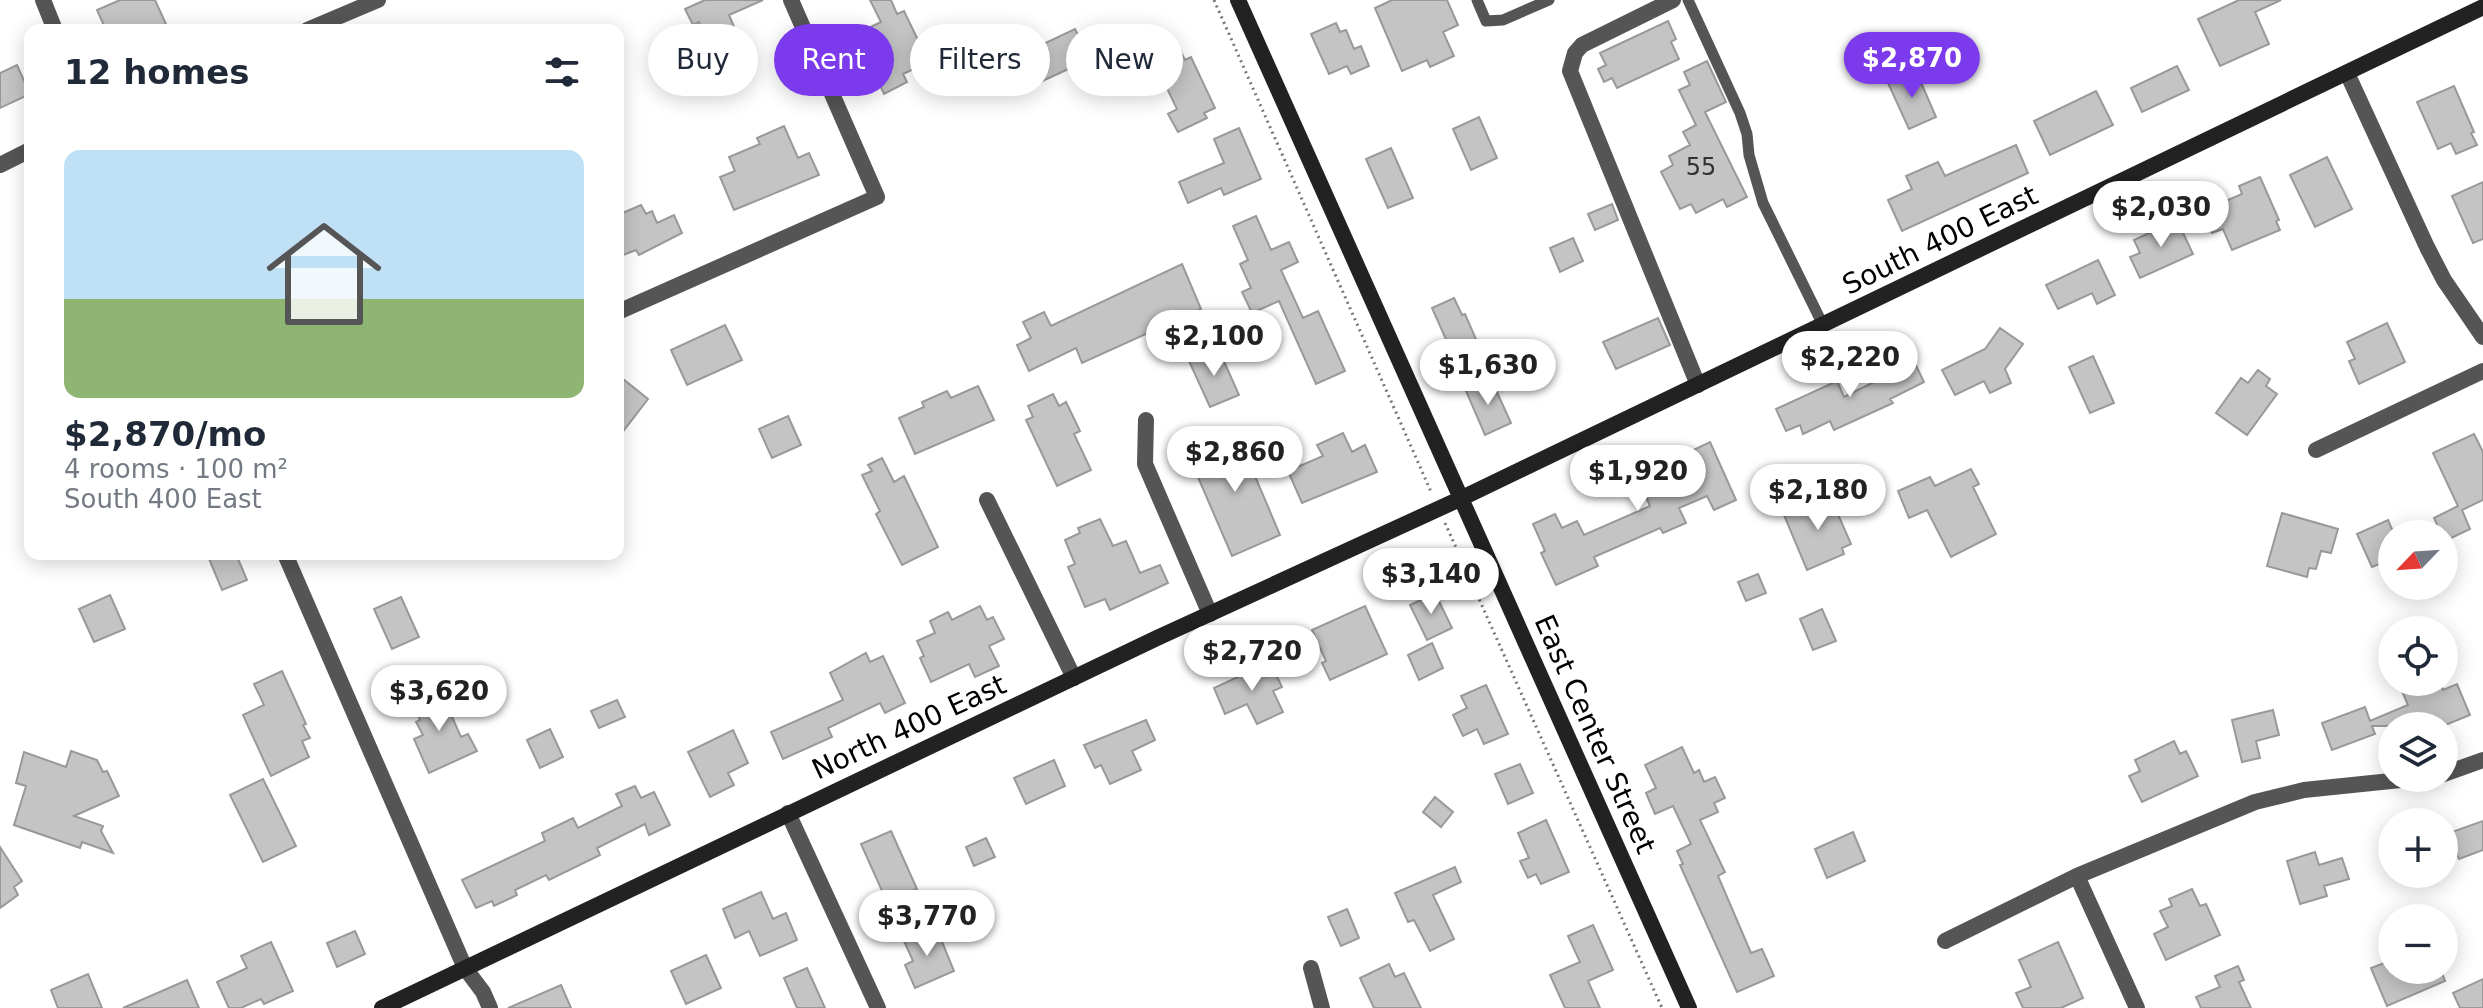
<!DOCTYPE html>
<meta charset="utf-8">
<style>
:root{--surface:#fff;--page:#f2f2f3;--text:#1f2937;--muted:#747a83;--accent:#7c3aed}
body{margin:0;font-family:"DejaVu Sans",sans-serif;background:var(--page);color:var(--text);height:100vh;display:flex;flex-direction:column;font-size:30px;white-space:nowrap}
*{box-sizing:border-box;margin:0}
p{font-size:26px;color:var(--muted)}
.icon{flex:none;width:44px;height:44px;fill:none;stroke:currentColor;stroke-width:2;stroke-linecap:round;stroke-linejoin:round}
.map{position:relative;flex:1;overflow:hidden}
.sheet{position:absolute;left:24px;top:24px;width:600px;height:536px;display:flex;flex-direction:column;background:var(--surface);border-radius:16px;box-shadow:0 4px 20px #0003}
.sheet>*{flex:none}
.guide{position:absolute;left:648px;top:24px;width:760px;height:72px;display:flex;gap:16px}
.needle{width:52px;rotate:245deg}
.tools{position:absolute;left:2378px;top:520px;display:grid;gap:16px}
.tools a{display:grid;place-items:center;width:80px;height:80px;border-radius:50%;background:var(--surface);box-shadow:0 4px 20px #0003;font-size:40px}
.price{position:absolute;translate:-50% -68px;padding:0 18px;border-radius:28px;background:#fff;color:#222;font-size:26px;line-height:52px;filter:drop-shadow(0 2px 4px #0008)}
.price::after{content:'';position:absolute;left:50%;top:48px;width:24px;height:18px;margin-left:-12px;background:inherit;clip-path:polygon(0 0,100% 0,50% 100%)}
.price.on{background:var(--accent);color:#fff}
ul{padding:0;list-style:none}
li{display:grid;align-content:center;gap:16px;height:424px;padding:0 40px}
li span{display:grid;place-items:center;height:248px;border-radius:16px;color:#555}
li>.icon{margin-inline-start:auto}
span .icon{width:144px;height:144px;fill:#fffc;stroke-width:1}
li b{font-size:34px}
h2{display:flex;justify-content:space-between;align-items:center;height:96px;padding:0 40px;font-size:34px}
.pill{padding:0 28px;border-radius:36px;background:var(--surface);box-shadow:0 4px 20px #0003;font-size:28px;line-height:72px}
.pill.on{background:var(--accent);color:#fff}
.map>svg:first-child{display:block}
</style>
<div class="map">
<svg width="2483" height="1008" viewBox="0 0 2483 1008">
<rect width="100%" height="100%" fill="#fff"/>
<!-- building -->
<path fill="#c4c4c4" stroke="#999" stroke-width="2" d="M120,0H155L166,24L152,30H106L97,10Z
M705,0H763L729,15L741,43L713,55L699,22L693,25L685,9Z
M870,0H891L897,14L904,11L918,40L931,33L941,56L903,74L907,82L884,94L856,34L881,22Z
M1392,0H1447L1458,25L1443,32L1454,56L1430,67L1427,60L1402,71L1375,8Z
M2239,0H2281L2255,12L2269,44L2220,66L2198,19Z
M1668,21L1676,39L1671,42L1679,59L1617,88L1612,78L1604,82L1598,69L1606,65L1600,53Z
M1336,23L1340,32L1346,30L1354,49L1361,46L1369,66L1351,74L1347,66L1329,74L1311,34Z
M978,26L987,46L955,60L947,41Z
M1075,29L1090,59L1034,85L1020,55Z
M1178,46L1185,60L1191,57L1215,108L1204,113L1207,118L1178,132L1168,114L1177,109L1164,82L1158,85L1146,61Z
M1707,61L1726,102L1705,112L1747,197L1727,207L1723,199L1696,213L1691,204L1680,209L1661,172L1673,165L1669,156L1690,145L1683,132L1696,125L1679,90L1690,85L1684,72Z
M17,65L30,94L0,108V73Z
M2177,66L2189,90L2142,112L2131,88Z
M1916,71L1936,117L1909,129L1888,83Z
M2454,86L2474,132L2471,133L2477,145L2456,154L2451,143L2438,149L2417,102Z
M2096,91L2113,125L2050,155L2034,121Z
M1479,117L1497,158L1471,170L1453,129Z
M784,126L798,158L809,153L819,175L734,210L720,177L735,171L729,157L760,144L757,138Z
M1239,128L1261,179L1224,195L1221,188L1188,203L1179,182L1224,163L1214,139Z
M2016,145L2028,173L1902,231L1888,200L1912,189L1906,176L1938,162L1945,176Z
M1391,148L1413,198L1388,208L1366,159Z
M2327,157L2352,209L2315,227L2290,175Z
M2260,177L2279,220L2276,221L2280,230L2232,250L2223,229L2212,233L2203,211L2242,194L2239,186Z
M2483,182V239L2473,243L2452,196Z
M1612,204L1618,220L1595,230L1588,214Z
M641,205L646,214L652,211L657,223L674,215L682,233L639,255L636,250L618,257V215Z
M1256,216L1271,250L1289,242L1298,262L1281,270L1303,318L1318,311L1345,371L1316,384L1279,301L1252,313L1242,292L1251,288L1240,264L1248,260L1233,226Z
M2177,220L2193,254L2140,278L2130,257L2140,253L2134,240Z
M1573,238L1583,261L1560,272L1550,248Z
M2098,260L2115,295L2097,304L2092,293L2058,309L2046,285Z
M1182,264L1201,309L1082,363L1076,348L1029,371L1017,345L1031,338L1023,322L1044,312L1051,326Z
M1454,298L1462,315L1465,314L1482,353L1457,364L1432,308Z
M1658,318L1670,345L1616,369L1603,342Z
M2387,323L2405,362L2359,384L2349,361L2355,359L2347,342Z
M725,325L742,360L687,385L671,350Z
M2000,328L2023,344L2005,369L2011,383L1990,393L1984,381L1955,395L1942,370L1985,349Z
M1218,348L1239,395L1210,407L1189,361Z
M1911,355L1924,382L1890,399L1893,403L1834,430L1830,421L1803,434L1800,425L1786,431L1776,409L1837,381L1844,397L1880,379L1876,373Z
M2093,356L2114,403L2090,413L2069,367Z
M2258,370L2270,379L2266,386L2277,394L2247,435L2216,413L2241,378L2248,383Z
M618,375L648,399L618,438Z
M1491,379L1511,423L1485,435L1466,391Z
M978,386L994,420L915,454L899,418L924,407L922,402L947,391L951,398Z
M1053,394L1059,406L1066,402L1080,431L1074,434L1091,470L1057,486L1026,420L1033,417L1028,406Z
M788,416L801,445L772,458L759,429Z
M1235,429L1280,535L1232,556L1191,461L1207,454L1202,443Z
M1343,433L1352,452L1365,445L1377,472L1302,503L1288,471L1323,456L1317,445Z
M2474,434L2483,452V500L2462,510L2470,529L2445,541L2444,534H2441L2434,518L2458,506L2433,453Z
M1710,442L1736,500L1714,510L1707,496L1679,508L1686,523L1663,533L1660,528L1594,557L1598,566L1556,585L1541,553L1545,551L1533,524L1555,514L1562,528L1577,521L1584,535L1650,506L1637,477Z
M882,458L894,482L904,476L938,547L902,565L876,514L880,511L862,475L872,471L868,465Z
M1971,469L1979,484L1973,487L1996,534L1951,557L1927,510L1909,518L1898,491L1930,477L1935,486Z
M1830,496L1851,544L1842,548L1844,554L1807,570L1784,515Z
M2282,513L2338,529L2331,553L2321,551L2316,569L2309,568L2307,577L2267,566Z
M1100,519L1113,546L1126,541L1140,573L1160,565L1168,583L1110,610L1105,599L1085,607L1068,567L1075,564L1065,540L1080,533L1078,528Z
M2388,520L2392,529V559L2372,567L2357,534Z
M207,554H236L247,580L222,590Z
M1758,574L1766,593L1746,601L1738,582Z
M1435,593L1452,628L1427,640L1410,605Z
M110,595L125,629L94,642L79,609Z
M401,597L419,637L392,649L374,609Z
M980,606L987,620L993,617L1004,639L989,646L999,666L975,677L969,664L931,682L920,658L924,656L917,641L935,633L930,621L948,612L952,620Z
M1365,606L1387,654L1330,680L1322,663L1326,661L1312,630Z
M1822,609L1836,641L1813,650L1800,619Z
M1432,643L1443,668L1419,680L1408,655Z
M866,653L870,662L883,656L905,703L885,713L880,703L828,728L832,737L783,759L771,732L843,700L830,673Z
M1270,662L1282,687L1273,691L1283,712L1257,724L1247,704L1225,714L1214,688Z
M282,671L306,724L303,725L310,738L302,741L309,757L271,776L243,715L264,705L254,684Z
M2398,682H2440L2443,690L2457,684L2470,715L2443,726H2372L2375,734L2332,750L2322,723L2365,707L2370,721L2408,705Z
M1486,685L1508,734L1484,744L1477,729L1463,736L1453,715L1467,708L1461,696Z
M439,688L461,737L468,734L477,751L429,773L414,739L423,735L416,722L420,720L412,700Z
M617,700L625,717L599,728L591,711Z
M2273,710L2279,735L2256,741L2260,758L2242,762L2232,720Z
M1146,720L1155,740L1132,751L1141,770L1110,784L1101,765L1095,768L1084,745Z
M550,729L563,757L540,768L527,740Z
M733,730L748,763L728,773L734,785L710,797L688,752Z
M2174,741L2180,754L2186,751L2198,776L2142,802L2129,776L2140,771L2135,760Z
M1682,747L1694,773L1699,770L1704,782L1715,777L1725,798L1714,803L1718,812L1700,820L1725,872L1718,876L1751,953L1762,949L1774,976L1737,992L1680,865L1683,864L1677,851L1691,844L1673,806L1655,814L1646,793L1656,788L1645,765Z
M71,751L97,760L103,772L107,771L119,796L74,816L103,826L101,831L113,853L82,842L80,848L14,825L26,786L16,783L24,752L66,767Z
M1054,760L1065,786L1026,804L1014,778Z
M1520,764L1533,793L1508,804L1495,774Z
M263,779L296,846L263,862L230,795Z
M635,786L641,798L654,792L670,825L649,835L645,824L597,848L600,855L549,880L546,875L515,890L517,895L494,906L492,901L476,908L462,880L545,841L542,833L573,818L578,828L622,806L616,794Z
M1435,797L1453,812L1441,827L1423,812Z
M1546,820L1569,872L1541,884L1536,874L1528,878L1520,861L1529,858L1518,833Z
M2483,821V850L2459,859L2449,833Z
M891,831L917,889L887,902L861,844Z
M1853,832L1865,861L1827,878L1815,849Z
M986,838L995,857L974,866L966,847Z
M0,847L22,881L14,887L18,895L0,908Z
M2315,852L2319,865L2342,858L2349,879L2324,886L2327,896L2300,904L2287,861Z
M1455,867L1461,882L1433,895L1454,939L1430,951L1414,920L1408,922L1395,893Z
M2192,889L2200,906L2206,904L2220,935L2166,960L2154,934L2168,927L2160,911L2172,906L2169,899Z
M761,892L773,919L786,913L797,940L760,956L749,931L735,938L723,909Z
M1347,909L1359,938L1341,946L1328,917Z
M1593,925L1613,970L1588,981L1600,1008H1565L1550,975L1580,962L1568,936Z
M936,927L954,971L915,988L905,965L913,961L904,941Z
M355,931L365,954L337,967L327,943Z
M271,942L293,991L264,1004L261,999L241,1008H229L217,982L247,968L241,956Z
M2058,942L2083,998L2061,1008H2023L2016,993L2031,987L2019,960Z
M706,955L721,988L686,1004L671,971Z
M2392,960V970H2400L2402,975L2414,970H2441L2445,981L2387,1006L2371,968Z
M1389,964L1395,977L1404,973L1421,1008H1374L1360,978Z
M2238,966L2244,980L2239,982L2251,1008H2201L2196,997L2220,987L2215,976Z
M807,968L825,1008H797L784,978Z
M88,974L102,1008H58L51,990Z
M2483,979V1008H2460L2453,993Z
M187,980L199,1008H123Z
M561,985L571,1008H508Z"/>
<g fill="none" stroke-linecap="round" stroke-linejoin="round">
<!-- path -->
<path stroke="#777" stroke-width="3" stroke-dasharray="2 4" stroke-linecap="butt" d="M1214,0L1432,494
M1445,523L1662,1008"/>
<!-- lane -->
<path stroke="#555" stroke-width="11" d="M1477,0L1486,21L1503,20L1549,0
M1688,0L1740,113L1747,134L1749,155L1763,203L1823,325"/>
<!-- street -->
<path stroke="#555" stroke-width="16" d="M43,0L55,30
M1673,0L1582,45L1575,53L1570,71L1698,385
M307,30L378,0
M2347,73L2427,247L2444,280L2483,337
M0,165L30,150
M618,312L877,197L791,0
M1146,420L1145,464L1210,614
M2316,450L2483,371
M987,500L1074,678
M285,554L465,968L483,992L490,1008
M2444,774L2483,760
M788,813L878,1008
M2077,876L2137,1008
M1945,941L2077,876L2255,802L2304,790L2420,778
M1311,968L1322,1008"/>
<!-- secondary -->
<path stroke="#222" stroke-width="16" d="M1238,0L1689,1008
M382,1008L1157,638L1462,498L2483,7"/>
</g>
<g text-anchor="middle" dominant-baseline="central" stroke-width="6" stroke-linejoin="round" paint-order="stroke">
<!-- number labels -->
<g font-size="24" fill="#313131">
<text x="1701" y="167">55</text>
</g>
<!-- street labels -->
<g font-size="28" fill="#000" stroke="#fff">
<text transform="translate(1940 240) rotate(-26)">South 400 East</text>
<text transform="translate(909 727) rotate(-25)">North 400 East</text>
<text transform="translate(1595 734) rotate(66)">East Center Street</text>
</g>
</g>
</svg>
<div class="tools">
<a><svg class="needle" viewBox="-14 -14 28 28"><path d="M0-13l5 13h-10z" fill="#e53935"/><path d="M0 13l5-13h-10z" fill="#747a83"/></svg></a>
<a><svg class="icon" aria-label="locate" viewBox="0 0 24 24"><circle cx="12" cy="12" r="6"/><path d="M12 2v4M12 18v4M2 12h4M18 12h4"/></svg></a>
<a><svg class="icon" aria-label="layers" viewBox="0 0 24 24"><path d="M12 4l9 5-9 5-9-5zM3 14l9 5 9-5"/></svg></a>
<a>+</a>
<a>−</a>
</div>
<b class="price on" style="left:1912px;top:100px">$2,870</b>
<b class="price" style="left:2161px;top:249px">$2,030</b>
<b class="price" style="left:1214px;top:378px">$2,100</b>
<b class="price" style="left:1850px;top:399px">$2,220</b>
<b class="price" style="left:1488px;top:407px">$1,630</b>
<b class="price" style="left:1235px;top:494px">$2,860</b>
<b class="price" style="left:1638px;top:513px">$1,920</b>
<b class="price" style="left:1818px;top:532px">$2,180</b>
<b class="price" style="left:1431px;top:616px">$3,140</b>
<b class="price" style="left:1252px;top:693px">$2,720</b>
<b class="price" style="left:439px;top:733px">$3,620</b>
<b class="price" style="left:927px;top:958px">$3,770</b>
<div class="guide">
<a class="pill">Buy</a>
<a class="pill on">Rent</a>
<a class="pill">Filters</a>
<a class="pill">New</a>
</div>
<section class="sheet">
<h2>12 homes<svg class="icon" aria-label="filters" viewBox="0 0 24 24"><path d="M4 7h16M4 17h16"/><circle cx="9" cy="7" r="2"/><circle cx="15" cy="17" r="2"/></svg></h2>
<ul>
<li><span style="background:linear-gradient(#bfe0f5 60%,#8fb573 0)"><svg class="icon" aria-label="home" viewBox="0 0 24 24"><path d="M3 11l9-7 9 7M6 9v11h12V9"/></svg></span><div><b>$2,870/mo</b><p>4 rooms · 100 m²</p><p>South 400 East</p></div></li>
</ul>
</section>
</div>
